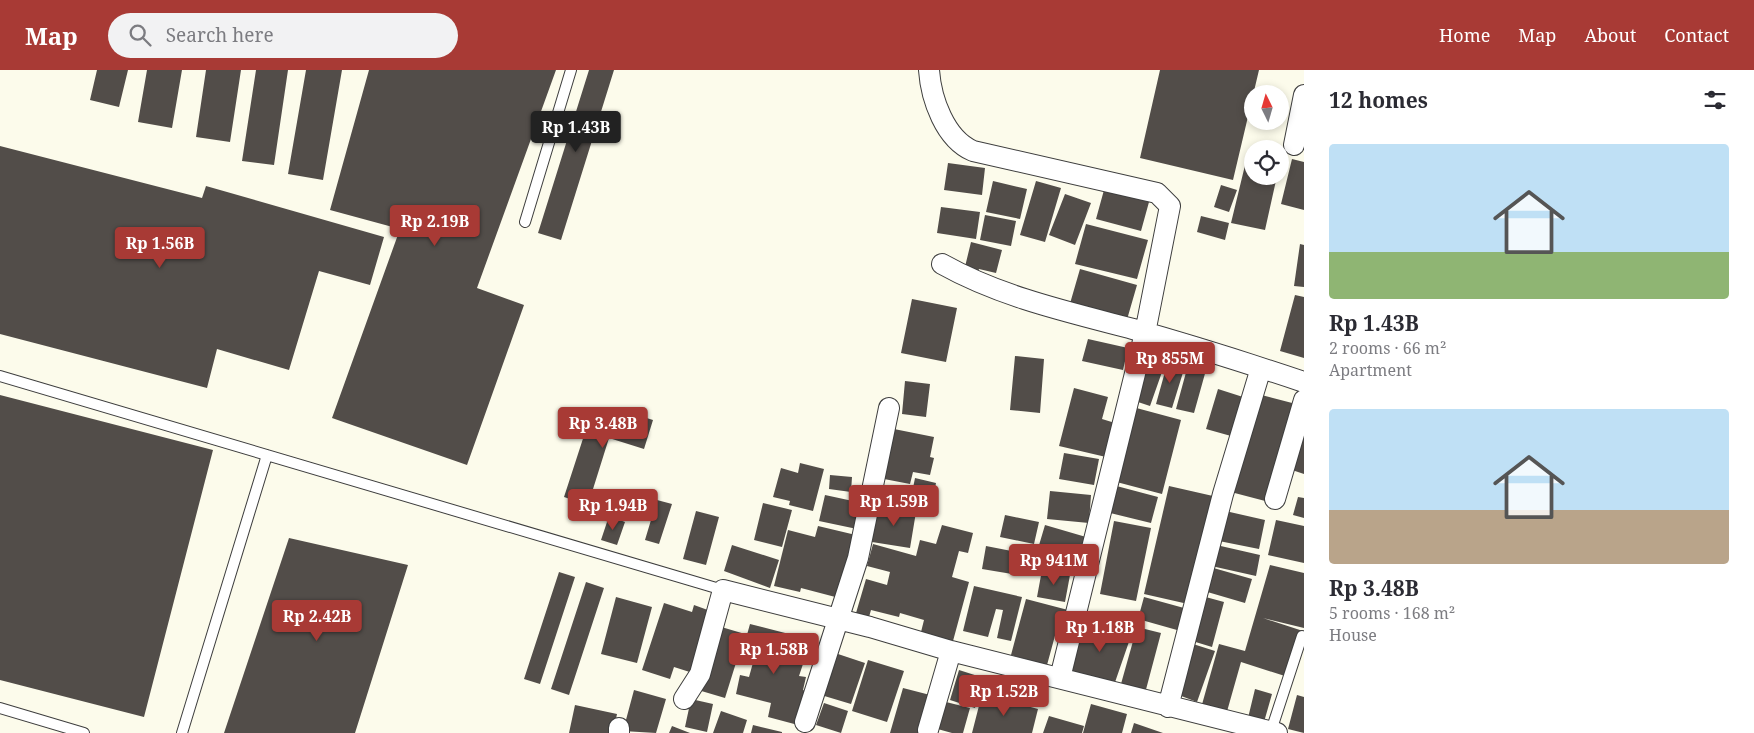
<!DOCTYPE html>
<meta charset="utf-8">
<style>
:root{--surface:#fff;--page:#f2f2f3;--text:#2b2b33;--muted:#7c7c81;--accent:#a83a35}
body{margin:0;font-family:"Noto Serif",serif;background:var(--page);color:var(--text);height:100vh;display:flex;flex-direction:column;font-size:19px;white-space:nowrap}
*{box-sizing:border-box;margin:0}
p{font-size:16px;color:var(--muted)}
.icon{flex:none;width:28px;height:28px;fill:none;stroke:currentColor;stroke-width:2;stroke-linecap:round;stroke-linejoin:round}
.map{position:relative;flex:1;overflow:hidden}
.sheet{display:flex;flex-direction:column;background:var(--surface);width:450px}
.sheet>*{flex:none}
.needle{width:32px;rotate:355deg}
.tools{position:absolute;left:1244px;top:15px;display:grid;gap:10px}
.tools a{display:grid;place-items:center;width:45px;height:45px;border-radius:50%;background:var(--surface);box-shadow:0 2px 8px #0003;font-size:25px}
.price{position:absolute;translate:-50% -42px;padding:0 11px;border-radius:5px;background:var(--accent);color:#fff;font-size:16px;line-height:32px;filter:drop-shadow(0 1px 2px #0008)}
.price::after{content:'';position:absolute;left:50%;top:30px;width:15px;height:11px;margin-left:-8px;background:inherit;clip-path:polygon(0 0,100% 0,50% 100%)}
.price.current{background:#222;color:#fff}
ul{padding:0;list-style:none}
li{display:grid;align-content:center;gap:10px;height:265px;padding:0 25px}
li span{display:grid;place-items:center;height:155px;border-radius:5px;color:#555}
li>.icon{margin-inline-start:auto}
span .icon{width:90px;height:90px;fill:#fffc;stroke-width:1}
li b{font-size:21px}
h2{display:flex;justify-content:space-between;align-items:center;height:60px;padding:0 25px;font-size:21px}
header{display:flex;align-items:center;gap:30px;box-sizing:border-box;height:70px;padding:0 25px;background:var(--accent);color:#fff}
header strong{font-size:24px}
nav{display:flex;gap:28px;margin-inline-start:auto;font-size:18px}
.search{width:350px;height:45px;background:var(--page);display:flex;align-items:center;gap:12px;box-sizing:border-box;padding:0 18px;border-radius:28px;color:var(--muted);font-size:19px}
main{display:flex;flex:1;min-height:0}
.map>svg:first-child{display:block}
</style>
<header>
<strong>Map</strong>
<div class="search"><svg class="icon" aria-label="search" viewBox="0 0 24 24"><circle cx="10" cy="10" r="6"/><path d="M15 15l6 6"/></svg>Search here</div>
<nav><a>Home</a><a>Map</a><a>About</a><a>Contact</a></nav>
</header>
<main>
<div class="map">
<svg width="1304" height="663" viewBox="0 0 1304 663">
<rect width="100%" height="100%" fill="#fcfbeb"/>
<!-- building -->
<path fill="#524d49" d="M97,0H128L119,37L90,30Z
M147,0H182L172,58L138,52Z
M206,0H241L230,72L196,67Z
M256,0H288L274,95L242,91Z
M306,0H342L323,110L288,104Z
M369,0H556L477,218L524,235L467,395L332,348L400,159L330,140Z
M589,0H614L561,170L538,163Z
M1160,0H1259L1233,110L1140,88Z
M0,76L202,128L206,116L384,167L370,215L319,201L289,300L217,279L207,318L0,264Z
M1247,87L1252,88V106H1277L1265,160L1231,153Z
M1292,89L1304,92V140L1281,134Z
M948,93L985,98L982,125L944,120Z
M993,111L1027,119L1020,149L986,142Z
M1036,111L1061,118L1045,172L1020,165Z
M1221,115L1237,120L1229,142L1214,137Z
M1104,120L1149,132L1141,161L1096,149Z
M1065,124L1091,133L1075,175L1049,165Z
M941,137L980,142L976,169L937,163Z
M985,145L1016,151L1011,176L980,170Z
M1201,146L1229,153L1225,170L1197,162Z
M1086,154L1148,170L1137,209L1075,194Z
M971,172L1002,180L996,203L979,199L976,208L963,205Z
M1300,174L1304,175V217L1294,216Z
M1080,199L1137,215L1126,253L1069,237Z
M1295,225L1304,227V288L1280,281Z
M912,229L957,238L946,292L901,283Z
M1088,269L1128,278L1123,300L1082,291Z
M1149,279L1168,285L1150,336L1132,330Z
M1015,286L1044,289L1040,343L1010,340Z
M1168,291L1185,296L1172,338L1156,334Z
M1188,295L1206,300L1194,343L1176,339Z
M905,311L930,314L926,347L902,344Z
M1074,318L1108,327L1102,349L1115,353L1106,387L1059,376Z
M1218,319L1243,327L1231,366L1206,359Z
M1254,323L1296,334L1269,432L1227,421Z
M0,325L213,380L144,647L0,610Z
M1129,336L1181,350L1162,424L1109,410Z
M618,339L653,350L644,379L609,368L588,435L564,427L591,344L614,352Z
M1304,351V404L1289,399Z
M894,359L934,367L930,387L934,388L930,405L913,402L910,414L884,409Z
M1064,383L1099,389L1094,415L1059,409Z
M800,393L824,399L813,441L789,435L790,431L773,427L781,398L798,403Z
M830,405L852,407L851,422L829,419Z
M915,408L936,413L931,437L910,433Z
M1109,414L1158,427L1151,453L1102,441Z
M1169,416L1213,426L1188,534L1144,524Z
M1050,421L1091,425L1089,453L1047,449Z
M825,425L862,433L857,459L819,451Z
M1298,427L1304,428V448L1293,445Z
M657,430L672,434L659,474L645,470Z
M763,433L792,440L782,477L754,470Z
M878,436L916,442L910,478L872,472Z
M1221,440L1265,450L1259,479L1214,470Z
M696,441L719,447L706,495L683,489Z
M1005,445L1039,452L1034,474L1000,467Z
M609,446L625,452L617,475L601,470Z
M1276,450L1304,456V493L1268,485Z
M1114,451L1151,458L1136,531L1100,524Z
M942,455L973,463L968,483L959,481L952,507L969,512L953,571L921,562L924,550L900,543L899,547L871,540L869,547L856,543L866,509L887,515L890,502L867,496L873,474L916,486L920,470L936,474Z
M1045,455L1086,467L1075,504L1034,492Z
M818,456L860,466L843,529L801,518L800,522L774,516L788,460L815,467Z
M289,468L408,495L355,663H224Z
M1212,474L1260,485L1256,506L1207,495Z
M732,475L779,490L770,518L724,501Z
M986,476L1022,483L1018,505L982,499Z
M1270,495L1304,503V558L1263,548L1303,561L1288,607L1241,592L1226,645L1201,638L1219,574L1245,581Z
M1210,497L1252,509L1245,533L1204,521Z
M1042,500L1070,505L1065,532L1037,527Z
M559,502L575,507L540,614L524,609Z
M586,512L604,518L569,625L551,619Z
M974,516L1022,527L1011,571L997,568L1003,540L996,539L988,567L963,561Z
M1202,526L1224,532L1212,577L1189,570Z
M616,527L652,537L637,593L601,584Z
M1144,527L1184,538L1177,560L1138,549Z
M1026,529L1068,540L1062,564L1056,562L1047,595L1011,585Z
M664,533L692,542L694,535L716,543L696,604L674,597L670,609L642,600Z
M1088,548L1132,563L1113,618L1068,603Z
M750,554L789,564L783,588L803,594L799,606L806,607L803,620L807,622L798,655L768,647L771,633L736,624L740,605L749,607L756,582L743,579Z
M718,556L745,564L725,628L698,620Z
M1137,557L1161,563L1144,627L1119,621Z
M1193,574L1215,581L1197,632L1176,624Z
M835,583L865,593L851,634L821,625Z
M868,590L904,601L887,652L852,641Z
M959,600L984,608L975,638L950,630Z
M903,618L934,626L923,663H890Z
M1255,619L1272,624L1264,652L1248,648Z
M634,620L666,629L656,663L623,661Z
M982,624L1038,639L1032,663H972Z
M1297,625L1304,627V663L1288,659Z
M691,629L713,634L707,662L685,657Z
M942,631L970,638L963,663H952L934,658Z
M824,633L848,641L841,663L816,655Z
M1091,634L1127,644L1122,663H1083Z
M575,635L617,644L613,663H569Z
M721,641L747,650L743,663H713Z
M1049,646L1084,656L1082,663H1043Z
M1134,653L1163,663H1131Z
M753,655L782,662V663H751Z
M672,656L690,663H669Z"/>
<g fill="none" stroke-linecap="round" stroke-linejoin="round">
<!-- lane casing -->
<g stroke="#3e3e3e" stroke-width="12">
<path id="lane" d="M525,152L571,0
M0,306L723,520
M0,638L84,663
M1271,661L1302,566
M182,663L267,385"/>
</g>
<!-- street casing -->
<g stroke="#3e3e3e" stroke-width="22">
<path id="street" d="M929,0C931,29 945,69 973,81L1157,123L1170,136L1145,263L1060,608
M1294,75L1304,25
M942,194C1001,227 1068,242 1133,259C1190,275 1247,293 1304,312
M1275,429L1304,330
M684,629L700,604L723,520L870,557L951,581L1277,663
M1168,637L1223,424L1261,298
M805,652L858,488L889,338
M928,660L951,581
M619,663V658"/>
</g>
<!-- lane -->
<use href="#lane" stroke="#fff" stroke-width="10"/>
<!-- street -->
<use href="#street" stroke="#fff" stroke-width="20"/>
</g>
</svg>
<div class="tools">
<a><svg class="needle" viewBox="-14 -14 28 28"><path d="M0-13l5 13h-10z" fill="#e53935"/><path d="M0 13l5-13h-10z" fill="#7c7c81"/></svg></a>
<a><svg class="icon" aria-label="locate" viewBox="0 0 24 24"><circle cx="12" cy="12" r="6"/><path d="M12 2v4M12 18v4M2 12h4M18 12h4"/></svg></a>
</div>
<b class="price current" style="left:576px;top:83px">Rp 1.43B</b>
<b class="price" style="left:435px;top:177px">Rp 2.19B</b>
<b class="price" style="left:160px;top:199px">Rp 1.56B</b>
<b class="price" style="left:1170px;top:314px">Rp 855M</b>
<b class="price" style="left:603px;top:379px">Rp 3.48B</b>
<b class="price" style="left:894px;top:457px">Rp 1.59B</b>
<b class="price" style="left:613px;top:461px">Rp 1.94B</b>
<b class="price" style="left:1054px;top:516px">Rp 941M</b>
<b class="price" style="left:317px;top:572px">Rp 2.42B</b>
<b class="price" style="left:1100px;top:583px">Rp 1.18B</b>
<b class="price" style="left:774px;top:605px">Rp 1.58B</b>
<b class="price" style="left:1004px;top:647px">Rp 1.52B</b>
</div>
<section class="sheet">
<h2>12 homes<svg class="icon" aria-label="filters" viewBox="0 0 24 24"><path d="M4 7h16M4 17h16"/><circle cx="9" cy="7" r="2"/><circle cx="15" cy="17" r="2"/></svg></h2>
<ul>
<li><span style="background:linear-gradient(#bfe0f5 70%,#8fb573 0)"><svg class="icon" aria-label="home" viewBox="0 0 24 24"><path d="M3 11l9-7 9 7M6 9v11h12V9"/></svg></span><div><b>Rp 1.43B</b><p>2 rooms · 66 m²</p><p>Apartment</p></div></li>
<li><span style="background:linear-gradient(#bfe0f5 65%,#b9a48a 0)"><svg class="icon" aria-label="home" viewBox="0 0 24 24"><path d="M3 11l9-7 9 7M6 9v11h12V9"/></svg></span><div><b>Rp 3.48B</b><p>5 rooms · 168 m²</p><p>House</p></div></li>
</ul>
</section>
</main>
